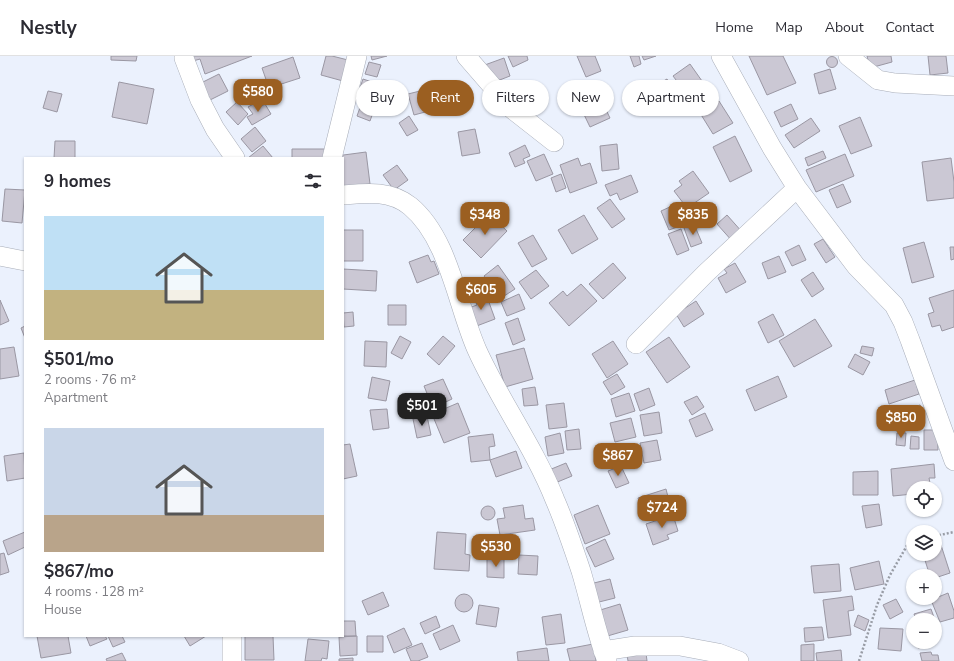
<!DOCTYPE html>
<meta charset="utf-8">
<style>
:root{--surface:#fff;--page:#f7f7f7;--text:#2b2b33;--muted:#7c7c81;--line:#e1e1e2;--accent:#9b5f21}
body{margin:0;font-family:"Nunito Sans",sans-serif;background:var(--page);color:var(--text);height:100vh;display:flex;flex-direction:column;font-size:15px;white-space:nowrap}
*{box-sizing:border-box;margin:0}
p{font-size:13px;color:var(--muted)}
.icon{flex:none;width:22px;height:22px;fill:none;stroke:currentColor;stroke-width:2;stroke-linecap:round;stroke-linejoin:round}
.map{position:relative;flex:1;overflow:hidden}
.sheet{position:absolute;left:24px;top:101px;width:320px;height:480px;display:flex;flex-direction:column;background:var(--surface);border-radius:0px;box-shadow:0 1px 3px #0004}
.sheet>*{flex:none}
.banner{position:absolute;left:356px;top:24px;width:380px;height:36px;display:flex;gap:8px}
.buttons{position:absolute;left:906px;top:425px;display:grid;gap:8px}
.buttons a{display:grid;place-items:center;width:36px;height:36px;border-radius:50%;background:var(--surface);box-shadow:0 1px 3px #0004;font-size:20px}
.price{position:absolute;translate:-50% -34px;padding:0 9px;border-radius:8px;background:var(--accent);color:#fff;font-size:13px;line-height:26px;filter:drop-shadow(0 1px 2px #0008)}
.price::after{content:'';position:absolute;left:50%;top:24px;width:12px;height:9px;margin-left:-6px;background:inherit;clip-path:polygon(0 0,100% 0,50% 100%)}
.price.selected{background:#222;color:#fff}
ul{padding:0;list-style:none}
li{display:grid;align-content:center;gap:8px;height:212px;padding:0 20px}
li span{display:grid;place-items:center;height:124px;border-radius:0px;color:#555}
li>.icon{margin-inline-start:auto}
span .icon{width:72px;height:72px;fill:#fffc;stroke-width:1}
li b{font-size:17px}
h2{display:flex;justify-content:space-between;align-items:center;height:48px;padding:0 20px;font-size:17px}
.tag{padding:0 14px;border-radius:18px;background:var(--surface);box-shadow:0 1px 3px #0004;font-size:14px;line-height:36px}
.tag.selected{background:var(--accent);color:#fff}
header{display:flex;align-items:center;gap:24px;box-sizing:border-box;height:56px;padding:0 20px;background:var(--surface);border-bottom:1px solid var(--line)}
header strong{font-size:19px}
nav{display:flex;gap:22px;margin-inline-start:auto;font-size:14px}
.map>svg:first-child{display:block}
</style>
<header>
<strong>Nestly</strong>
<nav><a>Home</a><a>Map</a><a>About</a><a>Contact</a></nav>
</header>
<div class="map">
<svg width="954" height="605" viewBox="0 0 954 605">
<rect width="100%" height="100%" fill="#ebf1fd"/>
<!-- building -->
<path fill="#cbc8d4" stroke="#9a97a3" d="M111,0H137L136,5L111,4Z
M191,0H252L205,18L200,3L193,5Z
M326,0H332L348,4L343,25L321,19Z
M371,0H387L372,4Z
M508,0H527L528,4L513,11Z
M577,0H595L601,15L586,21Z
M630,0H639L641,8L634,11Z
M642,0H656L644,4Z
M749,0H783L796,27L767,39Z
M867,0H891L892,6L870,12Z
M928,0H946L948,17L930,19Z
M826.5 6a5.5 5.5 0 1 1 11 0a5.5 5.5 0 1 1-11 0Z
M293,1L300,22L269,32L262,12Z
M504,2L510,20L497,25L482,10Z
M369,6L381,9L377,21L365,18Z
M690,8L702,25L686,37L673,20Z
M830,13L836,33L819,38L814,18Z
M219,18L228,35L208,45L199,28Z
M363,23L378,28L373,42L358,37Z
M667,23L677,41L663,49L653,31Z
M119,26L154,33L147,68L112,61Z
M596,33L610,62L590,71L576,42Z
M424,34L429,55L414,59L408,38Z
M48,35L62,38L57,56L43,52Z
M719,45L733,67L713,78L700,57Z
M237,46L248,58L238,69L226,56Z
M257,46L259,51L265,48L271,58L252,69L247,61L253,58L248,51Z
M362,46L375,51L370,65L357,60Z
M791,48L798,63L781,71L774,56Z
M409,60L418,74L407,80L399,67Z
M860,61L872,90L851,98L839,70Z
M811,62L820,75L794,92L785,79Z
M255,71L266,85L252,96L241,83Z
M475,73L480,97L462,100L458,76Z
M735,80L752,115L730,126L713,91Z
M55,85H75V102H54Z
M617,88L619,113L602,115L600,90Z
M525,89L530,100L523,103L525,107L515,111L509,97Z
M263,90L273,102H248Z
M292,93H326V102H292Z
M823,95L826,102L808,110L805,102Z
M366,96L370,128L343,131V102H337L336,100Z
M544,98L553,118L536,125L527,105Z
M845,98L854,120L816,136L806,114Z
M578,102L581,110L590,107L597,127L570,137L560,109Z
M951,102L954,126V142L927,145L922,106Z
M397,109L408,124L394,134L383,119Z
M693,115L709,137L687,152L674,135L682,129L679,125Z
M561,118L566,132L556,136L551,122Z
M631,119L638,136L620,144L617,137L610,140L605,129Z
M843,128L851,146L837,152L829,134Z
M5,133L25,134L22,167L2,165Z
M610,143L625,163L612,172L597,152Z
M672,150L680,170L669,174L661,155Z
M489,158L507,175L481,202L463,184Z
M584,159L598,183L572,198L558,174Z
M727,159L743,177L733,186L717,168Z
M694,168L702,187L691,191L684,172Z
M681,173L689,194L677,199L668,178Z
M343,174H363V205H343Z
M533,179L547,203L532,211L518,187Z
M823,183L835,201L826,207L814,188Z
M924,186L934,221L912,227L903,192Z
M799,189L806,204L792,210L785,196Z
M950,191H954V203L951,204Z
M428,199L431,206L434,205L439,218L417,227L409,206Z
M779,200L786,216L768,223L762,207Z
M613,207L626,222L603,243L589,228Z
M735,207L746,226L726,237L718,222L727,217L724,213Z
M498,209L515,233L501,242L484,220Z
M343,213L377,215L376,235L343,233Z
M536,214L549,230L531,243L519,226Z
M813,216L824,233L812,241L801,224Z
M581,228L597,245L569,270L549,247L563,235L567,240Z
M954,234V271L942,275L940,269L932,271L928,258L934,256L929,242Z
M486,238L495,263L474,271L466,253L477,249L474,242Z
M519,238L525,253L507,260L501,246Z
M0,244L9,265L0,269Z
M696,245L704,258L684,271L676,258Z
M388,249H406V269H388Z
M353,256L354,270L344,271L343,257Z
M773,258L784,279L768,287L758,266Z
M518,262L525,284L513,289L505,267Z
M815,263L832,290L794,311L779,285Z
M25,270V282L21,272Z
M400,280L411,286L402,303L391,297Z
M443,280L455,290L439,309L427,298Z
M669,281L690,311L667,327L646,296Z
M365,285L387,286L386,311L364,310Z
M613,285L628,308L607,322L592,298Z
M862,290L874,292L872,300L860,297Z
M14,291L19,320L0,323V293Z
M524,292L533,323L505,331L496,299Z
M855,298L870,306L863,319L848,311Z
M617,318L625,331L611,339L603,326Z
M778,320L787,341L755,355L746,334Z
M372,321L390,325L386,345L368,342Z
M443,323L452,343L433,352L424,330Z
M915,324L919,338L889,348L885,334Z
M535,331L538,349L524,350L522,333Z
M649,332L655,349L640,355L634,338Z
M629,337L635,355L616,361L611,343Z
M697,340L704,351L692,359L684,346Z
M458,347L470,377L444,387L432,358Z
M564,347L567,371L549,373L546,349Z
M920,349L924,360L908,365L905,354Z
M387,353L389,372L373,374L370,354Z
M659,356L662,377L644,380L640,359Z
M705,357L713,374L696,381L689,364Z
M427,360L431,379L417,382L413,363Z
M631,362L636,381L615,386L610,367Z
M579,373L581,393L567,394L565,375Z
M924,374H937L938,394H924Z
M560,377L564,397L548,400L545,381Z
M897,377H906L905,390L896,389Z
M493,378L495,390L489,391L490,404L471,406L468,381Z
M911,380L919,381V393H910Z
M657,384L661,404L644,407L640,387Z
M350,388L357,420L343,423V389Z
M516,395L522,412L496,421L490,404Z
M24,397L25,422L7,425L4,400Z
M566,407L572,420L555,427L549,414Z
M934,408L935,422H929L931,432H913V438L893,440L891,413Z
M621,410L629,427L616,432L608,415Z
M878,415V439H853V416Z
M666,433L671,453L644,461L638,442Z
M879,448L882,469L866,472L862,450Z
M523,449L525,463L533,462L535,474L500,479L497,463L505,462L503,452Z
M598,449L610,478L585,488L574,459Z
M481 457a7 7 0 1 1 14 0a7 7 0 1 1-14 0Z
M673,459L678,475L667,479L669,483L653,489L646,468Z
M25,476V491L8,499L3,485Z
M437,476L466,478L465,498L470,499L469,515L434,513Z
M605,483L614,503L595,511L586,492Z
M941,489L950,517L935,522V520H930L923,498H935V491Z
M4,497L9,516L0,519V498Z
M519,499L538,500L537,519L518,518Z
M487,502H504V522L487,521Z
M879,505L884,528L855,534L850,512Z
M839,508L841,535L814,537L811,510Z
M610,523L615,542L595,547L590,528Z
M383,536L389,550L368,559L362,545Z
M948,537L954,555V562L940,566L931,544Z
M455 547a9 9 0 1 1 18 0a9 9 0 1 1-18 0Z
M852,540L854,554L848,555L851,579L828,582L823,544Z
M896,543L903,556L890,563L883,549Z
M620,548L628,574L604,581L597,555Z
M479,549L499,552L496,571L476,568Z
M931,553L935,564H916L914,558Z
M561,558L565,587L546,589L542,561Z
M858,559L869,564L865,575L854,570Z
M436,560L440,571L425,578L420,567Z
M343,565H355L356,580H343Z
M453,569L460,585L440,594L433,578Z
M822,571L824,584L805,586L804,572Z
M404,572L412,589L394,597L387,580Z
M880,572L903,573L901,595L878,593Z
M37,580H68L71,597L41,602Z
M86,580H105L107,583L90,590Z
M108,580H122L125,586L113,591Z
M184,580H206L190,590Z
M245,580H273L274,604H245Z
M357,580V599L340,600L339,581Z
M367,580H383V596H367Z
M308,583L329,585L327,603L322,602L321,605H305Z
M917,586H933L934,589L918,592Z
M422,587L428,601L418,605H411L406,593Z
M593,588L596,605H570L567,593Z
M814,588V605H801V589Z
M547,592L549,605H518L517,596Z
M841,594L842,605H817L816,597Z
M931,596L932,599H938L939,605H922L920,597Z
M122,597L126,605H107L106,603Z
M646,597L647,605H628L627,599Z
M353,602V605H339V603Z"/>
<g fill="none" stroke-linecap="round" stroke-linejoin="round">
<!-- minor casing -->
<g stroke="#a8adb8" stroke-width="20">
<path id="minor" d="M466,0L512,53L554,86
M721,0L772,92L797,132L856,210L894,249L903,266L910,284L954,405
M848,0L878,24L895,27L954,30
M184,2L200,44L215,73L235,102
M332,102L357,0
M343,139C366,137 390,134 410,150C449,182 457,249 477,294C500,345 534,391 555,444C565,467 573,491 581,515C590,545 596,576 607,605
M0,200L25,205
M636,288L706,217L797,132
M232,580V605
M603,595L635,590H680L718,597L739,605"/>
</g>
<!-- path -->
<path stroke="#989ca5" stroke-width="2.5" stroke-dasharray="2 2" stroke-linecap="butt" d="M935,480L954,476
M859,605L877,549L890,519L909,486L913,485"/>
<!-- minor -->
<use href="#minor" stroke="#fff" stroke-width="19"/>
</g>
</svg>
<div class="buttons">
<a><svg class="icon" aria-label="locate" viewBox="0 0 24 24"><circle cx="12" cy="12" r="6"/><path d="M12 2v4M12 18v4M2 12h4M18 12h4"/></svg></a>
<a><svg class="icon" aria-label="layers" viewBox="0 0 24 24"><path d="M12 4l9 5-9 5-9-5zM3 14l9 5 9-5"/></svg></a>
<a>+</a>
<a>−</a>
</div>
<b class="price" style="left:258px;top:57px">$580</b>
<b class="price" style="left:485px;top:180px">$348</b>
<b class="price" style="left:693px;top:180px">$835</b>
<b class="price" style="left:481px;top:255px">$605</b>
<b class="price selected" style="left:422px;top:371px">$501</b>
<b class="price" style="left:901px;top:383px">$850</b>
<b class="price" style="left:618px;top:421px">$867</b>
<b class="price" style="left:662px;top:473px">$724</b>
<b class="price" style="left:496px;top:512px">$530</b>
<div class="banner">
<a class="tag">Buy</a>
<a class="tag selected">Rent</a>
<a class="tag">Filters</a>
<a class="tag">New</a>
<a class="tag">Apartment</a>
</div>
<section class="sheet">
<h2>9 homes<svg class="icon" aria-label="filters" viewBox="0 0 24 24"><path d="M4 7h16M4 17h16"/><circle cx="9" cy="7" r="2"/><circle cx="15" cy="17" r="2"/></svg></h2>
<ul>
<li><span style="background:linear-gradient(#bfe0f5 60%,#c2b280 0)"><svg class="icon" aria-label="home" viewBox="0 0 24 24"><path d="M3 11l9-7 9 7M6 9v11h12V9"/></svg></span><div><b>$501/mo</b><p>2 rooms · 76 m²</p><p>Apartment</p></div></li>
<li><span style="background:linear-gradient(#c9d6e8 70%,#b9a48a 0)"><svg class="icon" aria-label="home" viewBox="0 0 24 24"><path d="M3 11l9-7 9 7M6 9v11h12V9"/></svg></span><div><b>$867/mo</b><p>4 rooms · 128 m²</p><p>House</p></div></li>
</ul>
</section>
</div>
